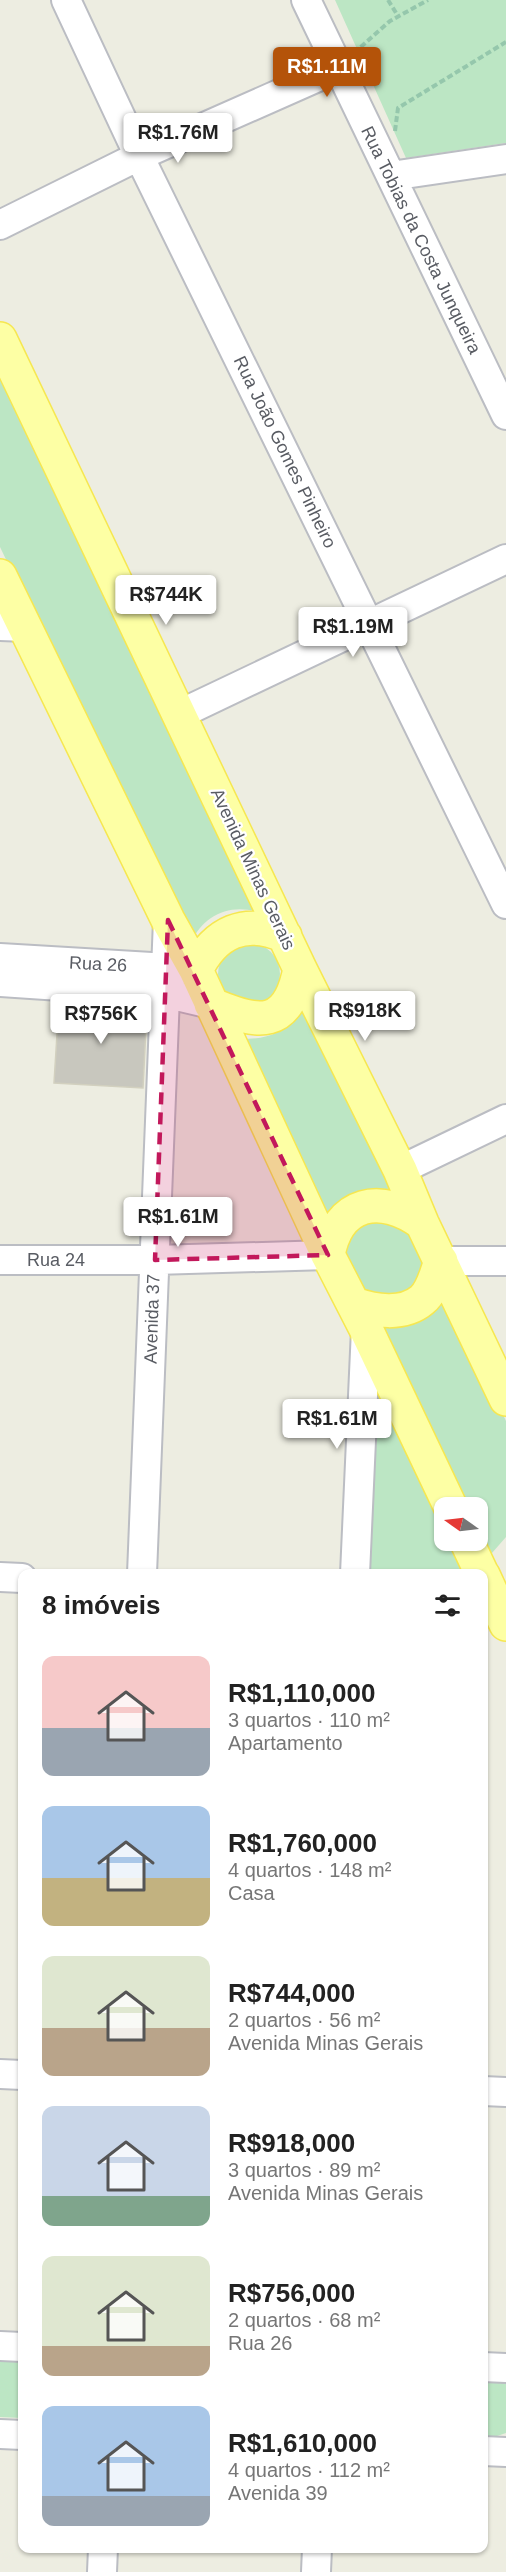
<!DOCTYPE html>
<html lang="pt">
<meta charset="utf-8">
<style>
:root{--surface:#fff;--page:#f6f6f6;--text:#222;--muted:#767676;--accent:#b45309}
body{margin:0;font-family:Helvetica,sans-serif;background:var(--page);color:var(--text);height:100vh;display:flex;flex-direction:column;font-size:22px;white-space:nowrap}
*{box-sizing:border-box;margin:0}
p{font-size:20px;color:var(--muted)}
.icon{flex:none;width:33px;height:33px;fill:none;stroke:currentColor;stroke-width:2;stroke-linecap:round;stroke-linejoin:round}
.map{position:relative;flex:1;overflow:hidden}
.details{position:absolute;left:18px;top:1569px;width:470px;height:984px;display:flex;flex-direction:column;background:var(--surface);border-radius:12px;box-shadow:0 2px 4px #0004}
.details>*{flex:none}
.needle{width:39px;rotate:284deg}
.fabs{position:absolute;left:434px;top:1497px;display:grid;gap:12px}
.fabs a{display:grid;place-items:center;width:54px;height:54px;border-radius:12px;background:var(--surface);box-shadow:0 2px 4px #0004;font-size:30px}
.price{position:absolute;translate:-50% -51px;padding:0 14px;border-radius:6px;background:#fff;color:#222;font-size:20px;line-height:39px;filter:drop-shadow(0 2px 3px #0008)}
.price::after{content:'';position:absolute;left:50%;top:36px;width:18px;height:14px;margin-left:-9px;background:inherit;clip-path:polygon(0 0,100% 0,50% 100%)}
.price.on{background:var(--accent);color:#fff}
ul{padding:0;list-style:none}
li{display:flex;align-items:center;gap:18px;height:150px;padding:0 24px}
li span{display:grid;place-items:center;flex:none;width:168px;height:120px;border-radius:12px;color:#555}
li>.icon{margin-inline-start:auto}
span .icon{width:72px;height:72px;fill:#fffc;stroke-width:1}
li b{font-size:26px}
h2{display:flex;justify-content:space-between;align-items:center;height:72px;padding:0 24px;font-size:26px}
.map>svg:first-child{display:block}
</style>
<div class="map">
<svg width="506" height="2572" viewBox="0 0 506 2572">
<rect width="100%" height="100%" fill="#edede1"/>
<!-- green -->
<path fill="#bce6c4" d="M335,0H506V143L406,158Z
M0,366L264,914C233,902 204,913 191,943L0,547Z
M218 974a31 31 0 1 1 62 0a31 31 0 1 1-62 0Z
M307,1003L402,1204L329,1233L237,1038C268,1042 291,1030 307,1003Z
M396,1216L428,1258L407,1301L357,1290L343,1245L361,1219Z
M441,1285L506,1421V1537L492,1553L487,1563L477,1540V1508L460,1507L370,1320Z
M374,1385L444,1516V1540L456,1541L465,1574H376L371,1570L369,1562Z
M0,2361H22V2418L0,2417Z
M483,2379L495,2380L506,2384V2433L494,2437H483Z"/>
<!-- building -->
<path fill="#c8c7be" stroke="#d2d0bf" stroke-width="1.5" d="M59,1002L147,1008L143,1088L54,1083Z"/>
<g fill="none" stroke-linecap="round" stroke-linejoin="round">
<!-- minor casing -->
<g stroke="#bbbdc3" stroke-width="32">
<path id="minor" d="M66,0L139,156L506,904
M306,0L506,415
M391,176L506,159
M0,225L139,156L338,68
M0,626L26,627
M180,714L506,559
M0,958L185,969
M0,982L164,993L211,1004
M400,1170L506,1119
M0,1260H155L328,1255
M441,1261H506
M142,1574L168,920
M355,1574L366,1329
M0,1577L22,1578
M0,2074L22,2075
M483,2091L506,2092
M0,2346L22,2347
M483,2367L506,2368
M0,2434L22,2435
M483,2451L506,2452
M102,2572L103,2548
M316,2572L317,2548"/>
</g>
<!-- major casing -->
<g stroke="#f6e751" stroke-width="36">
<path id="major" d="M0,339L300,969L400,1170L422,1223L506,1399
M0,576L168,920L196,970L328,1255L366,1329L451,1508
M196,970C215,932 245,918 285,936
M211,1004C259,1025 288,1029 300,969
M328,1255C338,1201 381,1193 422,1223
M354,1304C374,1311 403,1316 422,1300C433,1291 436,1274 441,1261
M466,1540L482,1574
M483,1575L506,1624"/>
</g>
<!-- path -->
<path stroke="#95c7ac" stroke-width="4" stroke-dasharray="6 3" stroke-linecap="butt" d="M388,0L398,16
M354,53L390,21L428,0
M395,131L398,108L506,42"/>
<!-- minor -->
<use href="#minor" stroke="#fff" stroke-width="28"/>
<!-- major -->
<use href="#major" stroke="#fdffa4" stroke-width="33"/>
</g>
<!-- marked area -->
<path fill="#c2185b" fill-opacity="0.2" stroke="#c2185b" stroke-width="4.5" stroke-dasharray="12 8" stroke-linejoin="round" d="M168,920L328,1255L155,1260Z"/>
<g text-anchor="middle" dominant-baseline="central" stroke-width="4.5" stroke-linejoin="round" paint-order="stroke">
<!-- street labels -->
<g font-size="18" fill="#595c63" stroke="#fff">
<text transform="translate(421 240) rotate(64)">Rua Tobias da Costa Junqueira</text>
<text transform="translate(285 452) rotate(64)">Rua João Gomes Pinheiro</text>
<text transform="translate(253 869) rotate(65)">Avenida Minas Gerais</text>
<text transform="translate(98 964) rotate(3)">Rua 26</text>
<text x="56" y="1260">Rua 24</text>
<text transform="translate(152 1319) rotate(-88)">Avenida 37</text>
</g>
</g>
</svg>
<div class="fabs">
<a><svg class="needle" viewBox="-14 -14 28 28"><path d="M0-13l5 13h-10z" fill="#e53935"/><path d="M0 13l5-13h-10z" fill="#767676"/></svg></a>
</div>
<b class="price on" style="left:327px;top:98px">R$1.11M</b>
<b class="price" style="left:178px;top:164px">R$1.76M</b>
<b class="price" style="left:166px;top:626px">R$744K</b>
<b class="price" style="left:353px;top:658px">R$1.19M</b>
<b class="price" style="left:365px;top:1042px">R$918K</b>
<b class="price" style="left:101px;top:1045px">R$756K</b>
<b class="price" style="left:178px;top:1248px">R$1.61M</b>
<b class="price" style="left:337px;top:1450px">R$1.61M</b>
<section class="details">
<h2>8 imóveis<svg class="icon" aria-label="filters" viewBox="0 0 24 24"><path d="M4 7h16M4 17h16"/><circle cx="9" cy="7" r="2"/><circle cx="15" cy="17" r="2"/></svg></h2>
<ul>
<li><span style="background:linear-gradient(#f6c9c9 60%,#9aa5b1 0)"><svg class="icon" aria-label="home" viewBox="0 0 24 24"><path d="M3 11l9-7 9 7M6 9v11h12V9"/></svg></span><div><b>R$1,110,000</b><p>3 quartos · 110 m²</p><p>Apartamento</p></div></li>
<li><span style="background:linear-gradient(#a9c7e8 60%,#c2b280 0)"><svg class="icon" aria-label="home" viewBox="0 0 24 24"><path d="M3 11l9-7 9 7M6 9v11h12V9"/></svg></span><div><b>R$1,760,000</b><p>4 quartos · 148 m²</p><p>Casa</p></div></li>
<li><span style="background:linear-gradient(#dfe7d0 60%,#b9a48a 0)"><svg class="icon" aria-label="home" viewBox="0 0 24 24"><path d="M3 11l9-7 9 7M6 9v11h12V9"/></svg></span><div><b>R$744,000</b><p>2 quartos · 56 m²</p><p>Avenida Minas Gerais</p></div></li>
<li><span style="background:linear-gradient(#c9d6e8 75%,#7fa58c 0)"><svg class="icon" aria-label="home" viewBox="0 0 24 24"><path d="M3 11l9-7 9 7M6 9v11h12V9"/></svg></span><div><b>R$918,000</b><p>3 quartos · 89 m²</p><p>Avenida Minas Gerais</p></div></li>
<li><span style="background:linear-gradient(#dfe7d0 75%,#b9a48a 0)"><svg class="icon" aria-label="home" viewBox="0 0 24 24"><path d="M3 11l9-7 9 7M6 9v11h12V9"/></svg></span><div><b>R$756,000</b><p>2 quartos · 68 m²</p><p>Rua 26</p></div></li>
<li><span style="background:linear-gradient(#a9c7e8 75%,#9aa5b1 0)"><svg class="icon" aria-label="home" viewBox="0 0 24 24"><path d="M3 11l9-7 9 7M6 9v11h12V9"/></svg></span><div><b>R$1,610,000</b><p>4 quartos · 112 m²</p><p>Avenida 39</p></div></li>
</ul>
</section>
</div>
